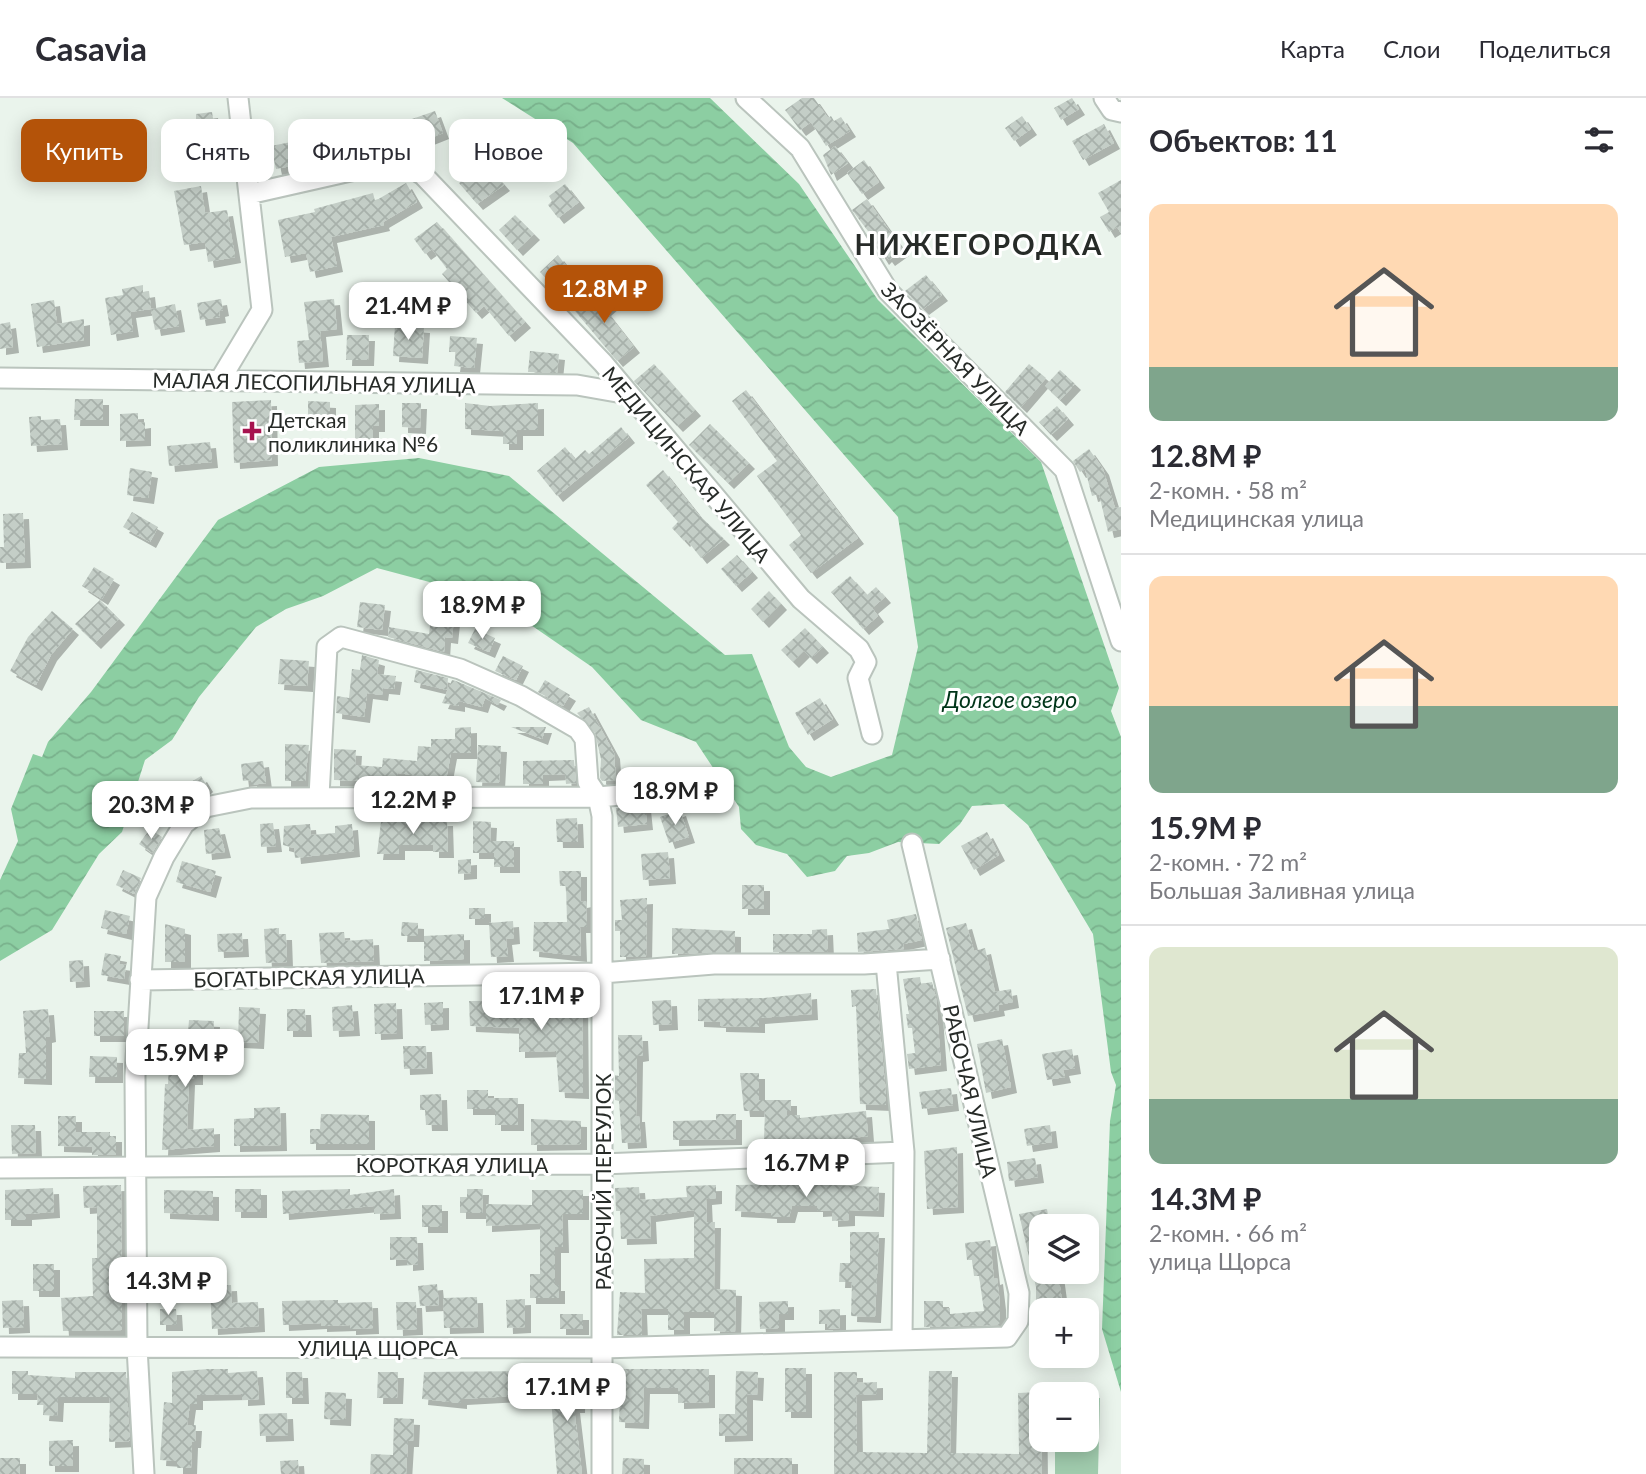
<!DOCTYPE html>
<html lang="ru">
<meta charset="utf-8">
<style>
:root{--surface:#fff;--page:#f7f7f7;--text:#2b2b33;--muted:#7c7c81;--line:#e1e1e2;--accent:#b45309}
body{margin:0;font-family:Lato,sans-serif;background:var(--page);color:var(--text);height:100vh;display:flex;flex-direction:column;font-size:26px;white-space:nowrap}
*{box-sizing:border-box;margin:0}
p{font-size:23px;color:var(--muted)}
.icon{flex:none;width:38px;height:38px;fill:none;stroke:currentColor;stroke-width:2;stroke-linecap:round;stroke-linejoin:round}
.map{position:relative;flex:1;overflow:hidden}
.side{display:flex;flex-direction:column;background:var(--surface);width:525px}
.side>*{flex:none}
.top-card{position:absolute;left:21px;top:21px;width:665px;height:63px;display:flex;gap:14px}
.controls{position:absolute;left:1029px;top:1116px;display:grid;gap:14px}
.controls a{display:grid;place-items:center;width:70px;height:70px;border-radius:14px;background:var(--surface);box-shadow:0 4px 18px #0003;font-size:35px}
.price{position:absolute;translate:-50% -60px;padding:0 16px;border-radius:14px;background:#fff;color:#222;font-size:23px;line-height:46px;filter:drop-shadow(0 2px 4px #0008)}
.price::after{content:'';position:absolute;left:50%;top:42px;width:21px;height:16px;margin-left:-10px;background:inherit;clip-path:polygon(0 0,100% 0,50% 100%)}
.price.selected{background:var(--accent);color:#fff}
ul{padding:0;list-style:none}
li{display:grid;align-content:center;gap:14px;height:371px;padding:0 28px}
li+li{border-top:2px solid var(--line)}
li span{display:grid;place-items:center;height:217px;border-radius:14px;color:#555}
li>.icon{margin-inline-start:auto}
span .icon{width:126px;height:126px;fill:#fffc;stroke-width:1}
li b{font-size:30px}
h2{display:flex;justify-content:space-between;align-items:center;height:84px;padding:0 28px;font-size:30px}
.pill{padding:0 24px;border-radius:14px;background:var(--surface);box-shadow:0 4px 18px #0003;font-size:24px;line-height:63px}
.pill.selected{background:var(--accent);color:#fff}
header{display:flex;align-items:center;gap:42px;box-sizing:border-box;height:98px;padding:0 35px;background:var(--surface);border-bottom:2px solid var(--line)}
header strong{font-size:33px}
nav{display:flex;gap:38px;margin-inline-start:auto;font-size:24px}
main{display:flex;flex:1;min-height:0}
.map>svg:first-child{display:block}
</style>
<header>
<strong>Casavia</strong>
<nav><a>Карта</a><a>Слои</a><a>Поделиться</a></nav>
</header>
<main>
<div class="map">
<svg width="1121" height="1376" viewBox="0 0 1121 1376">
<defs>
<pattern id="water-waves" width="16" height="10" patternUnits="userSpaceOnUse" patternTransform="scale(1.75)"><rect width="16" height="10" fill="#8ccea2"/><path d="M0 5q4-4 8 0t8 0" fill="none" stroke="#79b18c"/></pattern>
<pattern id="building-cross-hatch" width="8" height="8" patternUnits="userSpaceOnUse" patternTransform="scale(1.75)"><rect width="8" height="8" fill="#c4cec7"/><path d="M0 0l8 8M0 8l8-8" fill="none" stroke="#a8b1ab"/></pattern>
<filter id="shadow"><feDropShadow dx="6" dy="6" stdDeviation="0" flood-color="#0004"/></filter>
</defs>
<rect width="100%" height="100%" fill="#eaf4ec"/>
<!-- green -->
<path fill="#a0cbad" d="M1100,1300L1098,1376H1055V1342H1087V1301Z"/>
<!-- water -->
<path fill="url(#water-waves)" d="M502,0H710L799,86L878,202L1041,364L1119,590L1111,613L1121,639V1294L1102,1231L1110,1023L1116,987L1111,974L1093,836L1028,727L1004,706L972,708L960,726L939,746L898,744L869,755L847,758L835,773L807,779L787,756L756,747L741,731L739,709L696,644L641,622L592,569L493,501L377,470L323,498L286,511L256,529L199,599L172,642L145,662L122,734L99,756L52,832L0,863V782L18,743L11,711L33,656L42,659L48,644L91,594L218,422L319,369L419,360L509,378L725,557L752,556L789,649L806,669L831,679L892,657L918,549L898,419L573,45Z"/>
<!-- building -->
<path fill="url(#building-cross-hatch)" filter="url(#shadow)" d="M802,0H814L828,20L831,18L834,23L841,19L850,33L826,48L811,24L800,32L785,12Z
M1072,0L1079,11L1061,22L1054,10Z
M435,13L443,35L428,41L426,34L418,37L412,21Z
M212,14L219,59L181,63L178,41L190,39L188,23L196,21V16Z
M1022,18L1031,31L1014,43L1005,30Z
M1104,26L1114,45L1083,62L1072,43Z
M357,35L362,58L323,67L318,44Z
M296,43L299,59L294,60L296,67L276,71L271,48Z
M835,48L848,65L831,77L823,57Z
M864,62L879,84L862,96L847,75Z
M483,63L504,87L477,106L459,85Z
M1121,82V135L1117,129L1109,134L1100,119L1109,114L1098,95Z
M406,85L417,104L383,124L384,127L331,139L337,168L310,174L306,155L285,159L278,122L315,114L314,111L373,95L375,103Z
M565,86L579,104L558,120L548,107L552,103L549,98Z
M201,88L205,115L227,112L235,159L208,164L205,144L184,147L174,93Z
M867,101L903,152L889,162L886,158L883,161L872,143L874,141L852,112Z
M515,117L534,136L517,152L499,132Z
M437,124L525,224L509,238L484,208L476,215L442,176L447,171L432,151L425,156L414,141Z
M558,157L576,181L560,196L540,174Z
M926,177L942,197L923,211L905,193Z
M143,187V194L149,193L151,211L175,206L179,228L155,232L151,211L130,214L133,233L111,237L105,200L123,197L122,191Z
M600,190L613,205L605,212L634,249L617,263L575,213Z
M221,201L223,212L219,213L220,219L200,222L197,205Z
M334,201L337,231L320,233L323,263L299,265L297,243L309,242L304,204Z
M54,202L57,226L84,221V242L37,249L31,206Z
M10,224L13,249L0,251V226Z
M395,227L424,229L422,260L393,258Z
M347,237H369L368,262H346Z
M450,238L477,240L474,270L454,268L456,254H449Z
M530,253L559,256L557,275L528,274Z
M654,266L695,312L677,328L634,283Z
M1029,266L1046,280L1021,309L1005,294Z
M1060,272L1075,286L1060,302L1045,288Z
M746,292L858,440L811,475L789,447L801,437L757,378L777,363L732,303Z
M75,301H103V322H74Z
M271,302L272,362L234,365L232,304Z
M308,303L330,304V323H308Z
M402,305H421L420,330L402,329Z
M465,305L490,308L538,305V332H517V346H503V333L465,331Z
M379,306V328H373V341H355V307Z
M1057,308L1068,321L1051,337L1039,324Z
M138,315V325L145,324V342L120,343V316Z
M41,318V322L60,321L62,346L31,348L29,319Z
M710,326L749,365L728,385L689,347Z
M621,329L629,339L557,398L537,373L565,349L575,361L585,352L589,356Z
M210,344L212,364L169,368L167,348Z
M1089,351L1103,371L1115,410L1121,409V431L1108,434L1099,396L1092,398L1085,371L1080,374L1073,363Z
M130,370L152,374L148,400L127,397Z
M663,372L697,415L724,441L701,460L686,441L684,443L672,430L678,424L646,387Z
M132,414L158,429L150,444L123,429Z
M23,415L25,464L0,465V449H4L3,416Z
M737,457L752,474L736,488L721,471Z
M94,469L114,481L102,501L82,488Z
M850,478L867,497L876,489L885,499L872,510L878,518L863,531L831,494Z
M769,493L781,506L763,524L751,511Z
M100,502L119,521L95,545L75,526Z
M360,504L385,507L382,532L357,529Z
M52,513L73,531L51,557L36,587L10,573L28,539Z
M431,519L454,521L452,540L445,539L444,554L388,539L389,529L429,536Z
M805,530L823,549L811,560L804,553L793,564L781,552Z
M475,531L495,540L489,554L468,545Z
M362,557L379,562L377,576L396,578L394,591L383,590L382,597L367,595L364,619L336,615L337,598L349,600L352,571L360,572Z
M503,558L523,568L516,582L495,573Z
M280,561L309,563L307,588L278,586Z
M416,572L448,580L447,592L414,584Z
M452,582L456,583L501,602L498,607L485,600L482,609L459,603V608L442,605Z
M545,582L570,597L563,608L538,594Z
M820,600L833,621L808,637L795,615Z
M589,609L614,655L616,682L602,683L600,680L601,661L595,635L577,615Z
M471,629V655H451L446,682L398,675L397,684L334,682V651L356,652L355,667L382,669L383,660L417,663L418,648L431,649V641H455V630Z
M511,629H546L542,641Z
M285,646L309,647L305,683H285Z
M478,647L501,648L499,685L476,684Z
M574,662L576,685L566,686L565,676L543,677V686H523V663Z
M263,663L266,685L251,687V682L243,683L241,666Z
M201,678L207,688L188,707L179,691Z
M645,707L647,726L618,729L616,710Z
M680,712L689,739L669,745L660,719Z
M577,720L578,744H557L556,721Z
M447,722L448,754H433V747H399V756H377L381,724Z
M473,723L491,724L490,743H514V769H494V755H473Z
M273,725L276,748L261,749L260,726Z
M310,726L311,737L335,735V728L352,726L354,753L295,760L294,750L283,747L284,728Z
M219,730L225,754L206,756L204,732Z
M150,731L162,739L152,755L139,746Z
M987,734L999,757L974,772L961,748Z
M668,754L670,780L643,782L641,756Z
M471,761V775L458,776V762Z
M182,763L216,773L210,794L176,784Z
M123,772L141,780L134,796L116,787Z
M559,773H581V804L586,803L587,829H580L581,858L533,853L534,824H567L566,788H560Z
M742,787H764V811H742Z
M647,800L646,859H620V833H615V822H622L620,802Z
M469,810H485V821H469Z
M105,812L130,818L126,836L101,830Z
M916,816L922,842L903,846L904,851L858,854L857,835L889,831L887,822Z
M513,823L514,840L506,841L508,858L491,859L489,825Z
M402,824L418,825V838H401Z
M966,825L974,853L985,850L995,894L1011,891L1013,904L998,907L999,912L968,918L946,830Z
M165,826L185,831V864H165Z
M279,830V836H286L287,864L266,865L264,831Z
M672,830L735,833V854L672,856Z
M827,831L828,854H773V836H812V832Z
M344,834L345,843L373,841L374,863L321,865L319,835Z
M242,835L243,853L218,854L217,836Z
M464,836V861L424,863V838Z
M105,855L121,858L119,866L126,867L124,881L101,877Z
M83,862L84,883L70,884L69,863Z
M920,879L921,886L932,884L936,900L941,967L909,971L907,956L915,955L912,930H908L906,916H909L903,881Z
M876,891L886,996V1007L860,1006L856,908L852,909L851,892Z
M811,895L812,916L759,920V929L720,928V924L698,923V901L764,900Z
M582,902L583,995L559,994L556,953L519,954V930L470,928L469,903Z
M671,902L672,926L653,927L652,903Z
M443,904V926L425,927L424,905Z
M396,905L397,935L375,936L374,906Z
M352,907L354,932L333,933L332,909Z
M239,909L260,910L258,945L238,944Z
M48,911L50,938L46,939V981L18,980L19,955H26L23,913Z
M287,911H305L306,933H287Z
M94,913H124V938H94Z
M189,922L214,923L212,951L197,950V981H189L187,1032L214,1030V1048L162,1052L165,986H168L169,960H164L165,946L187,947Z
M618,937H642L643,957L637,958L636,1018H639L641,1044L622,1045L619,1003L615,1002V977L619,978Z
M1002,941L1011,989L986,995L977,946Z
M403,948H426L427,970L404,971Z
M1072,951L1075,970L1063,972L1065,979L1047,982L1042,956Z
M90,958L117,959V979H89Z
M740,975H759V1002H791V1013H787V1017H800V1020L866,1013L868,1038L808,1046V1041H764L765,1013H744Z
M951,990L953,1007L922,1011L919,994Z
M467,992H488V1000H518V1027H495V1011H467Z
M441,996L442,1027H426L425,1012H420V997Z
M280,1009L281,1047L234,1048V1021L254,1020V1010Z
M321,1016L369,1017V1046H310V1031H320Z
M716,1016H736V1041L673,1042V1023L716,1022Z
M58,1018H76V1034H110V1038H116V1057H92V1049L58,1048Z
M531,1021L581,1023V1046L531,1047Z
M11,1027H35L36,1055L12,1056Z
M1050,1027L1052,1044L1027,1048L1024,1031Z
M957,1049L958,1109L927,1111L924,1053Z
M1035,1060L1038,1079L1009,1083L1007,1064Z
M808,1086L879,1089L878,1113L849,1112V1122L832,1123V1112L817,1113V1108H792L789,1119H771V1115L735,1113L736,1087Z
M121,1087L122,1232L63,1233L61,1200L93,1198L92,1160H97V1109L84,1110L83,1088Z
M716,1087V1100L706,1101L707,1124H715L714,1191L736,1192L735,1234L714,1233V1214H684V1232H668V1211H641L642,1237H617L620,1194L645,1195L644,1161L694,1160V1112L650,1118L651,1140L621,1141L620,1113H616L615,1090L639,1089L640,1102L687,1099L686,1088Z
M53,1090L54,1114L26,1116V1122H5V1092Z
M235,1091H261V1114H235Z
M350,1091V1097L394,1091L395,1115L374,1116V1108L283,1116L282,1093Z
M467,1091H483L482,1115H460V1099H467Z
M164,1092L213,1093V1117L164,1115Z
M532,1092H583V1116H562L563,1149H555V1187H559V1200H530V1176H540V1125L486,1128V1106L532,1107Z
M422,1107H442V1129H422Z
M1047,1111L1050,1129H1041V1174H1058L1062,1203L1036,1207V1189L1019,1116Z
M850,1134H879L875,1219L851,1218L852,1184H839L840,1165H850Z
M390,1139H417L418,1166L407,1167V1161L390,1162Z
M990,1142L994,1181L997,1180L1000,1206V1227L924,1229V1203H943V1210H950V1216L984,1213L979,1178H974L972,1162H967L965,1145Z
M163,1159L211,1160L210,1182L163,1181Z
M33,1166H54V1193H33Z
M437,1186L439,1207L420,1208L418,1188Z
M231,1187L232,1205L258,1204L259,1228L212,1231L210,1188Z
M477,1199L478,1229L444,1230L443,1200Z
M525,1201V1229L507,1230L506,1202Z
M23,1202L24,1229L3,1230L2,1203Z
M338,1202V1205L372,1204L373,1230L350,1231V1227L321,1228V1225L283,1227L282,1203Z
M788,1203V1216H779V1230L760,1231L759,1204Z
M396,1204H416L417,1231L397,1232Z
M160,1211H176L177,1227H160Z
M840,1211V1230L827,1231V1226H819V1212Z
M560,1216H583V1231H560Z
M785,1270H806V1314H785Z
M208,1271H228V1275L257,1273L259,1301L242,1302V1296L197,1297V1306H190L187,1327H196L195,1344H192L191,1370H177V1363L160,1362L164,1304L172,1305V1274Z
M621,1271H709V1304L678,1305V1290H644L643,1325L619,1324Z
M12,1273H28V1277L75,1280V1274H126L130,1343L109,1344L110,1299H58L57,1318L43,1317L44,1307H37L38,1296H12Z
M530,1273V1297L461,1301V1305L422,1301L424,1274Z
M556,1273L580,1274L579,1309H574L582,1376H557L551,1300L556,1299Z
M736,1273L758,1274L757,1297L747,1296V1337L719,1338V1316H735Z
M929,1273H952L950,1355L1019,1356L1018,1295L1041,1294L1042,1376H834V1274H857V1285L877,1284V1296L856,1297L857,1354L927,1355Z
M286,1274H302L303,1300H286Z
M378,1274H398L397,1300H377Z
M325,1294L346,1295L345,1322L324,1321Z
M287,1315L288,1337L260,1338L259,1316Z
M394,1320L414,1321L413,1343H408L406,1376H370L371,1356L393,1357Z
M73,1342V1368H49V1343Z
M0,1360H20V1376H0Z
M623,1360L644,1361V1376H622Z
M734,1360H792V1376H734Z
M298,1362L299,1376H281L280,1363Z"/>
<g fill="none" stroke-linecap="round" stroke-linejoin="round">
<!-- minor casing -->
<g stroke="#bac4bd" stroke-width="23">
<path id="minor" d="M746,0L800,50L888,193L1065,372L1121,543
M1104,0L1112,12L1121,14
M249,96L399,62L423,77L603,265L801,501L859,551L866,564L858,580L872,636
M0,280L577,287L628,296
M220,282L262,212L238,0
M319,698L327,549L341,539L460,571L521,598L578,631L585,641L588,684L598,699L602,718V1376
M886,865L904,1054L902,1240
M140,882L602,875L714,866H864L940,861
M0,1070L602,1066L904,1054
M0,1249L602,1250L1007,1239L1018,1223L1019,1195L912,746
M144,1376L137,1249L135,978L146,799L164,759L184,726L206,709L251,700L598,699L655,694"/>
</g>
<!-- minor -->
<use href="#minor" stroke="#fff" stroke-width="19"/>
</g>
<!-- markers -->
<path fill="#a6134f" stroke="#fff" stroke-width="2.5" d="M248.5 322.5h7v7h7v7h-7v7h-7v-7h-7v-7h7z"/>
<g text-anchor="middle" dominant-baseline="central" stroke-width="6" stroke-linejoin="round" paint-order="stroke">
<!-- street labels -->
<g font-size="21" fill="#272b28" stroke="#fff">
<text transform="translate(956 260) rotate(46)">ЗАОЗЁРНАЯ УЛИЦА</text>
<text transform="translate(314 284) rotate(1)">МАЛАЯ ЛЕСОПИЛЬНАЯ УЛИЦА</text>
<text transform="translate(687 366) rotate(50)">МЕДИЦИНСКАЯ УЛИЦА</text>
<text transform="translate(309 879) rotate(-1)">БОГАТЫРСКАЯ УЛИЦА</text>
<text transform="translate(971 993) rotate(77)">РАБОЧАЯ УЛИЦА</text>
<text x="452" y="1066">КОРОТКАЯ УЛИЦА</text>
<text transform="translate(602 1084) rotate(-90)">РАБОЧИЙ ПЕРЕУЛОК</text>
<text x="378" y="1249">УЛИЦА ЩОРСА</text>
</g>
<!-- poi labels -->
<g font-size="21" fill="#272b28" stroke="#fff" text-anchor="start">
<text x="268" y="321">Детская<tspan x="268" dy="24">поликлиника №6</tspan></text>
</g>
<!-- water labels -->
<g font-size="23" font-style="italic" fill="#003519" stroke="#fff">
<text x="1010" y="601">Долгое озеро</text>
</g>
<!-- district labels -->
<g font-size="28" font-weight="bold" letter-spacing="2" fill="#272b28" stroke="#fff">
<text x="979" y="146">НИЖЕГОРОДКА</text>
</g>
</g>
</svg>
<div class="controls">
<a><svg class="icon" aria-label="layers" viewBox="0 0 24 24"><path d="M12 4l9 5-9 5-9-5zM3 14l9 5 9-5"/></svg></a>
<a>+</a>
<a>−</a>
</div>
<b class="price selected" style="left:604px;top:227px">12.8M ₽</b>
<b class="price" style="left:408px;top:244px">21.4M ₽</b>
<b class="price" style="left:482px;top:543px">18.9M ₽</b>
<b class="price" style="left:675px;top:729px">18.9M ₽</b>
<b class="price" style="left:413px;top:738px">12.2M ₽</b>
<b class="price" style="left:151px;top:743px">20.3M ₽</b>
<b class="price" style="left:541px;top:934px">17.1M ₽</b>
<b class="price" style="left:185px;top:991px">15.9M ₽</b>
<b class="price" style="left:806px;top:1101px">16.7M ₽</b>
<b class="price" style="left:168px;top:1219px">14.3M ₽</b>
<b class="price" style="left:567px;top:1325px">17.1M ₽</b>
<div class="top-card">
<a class="pill selected">Купить</a>
<a class="pill">Снять</a>
<a class="pill">Фильтры</a>
<a class="pill">Новое</a>
</div>
</div>
<section class="side">
<h2>Объектов: 11<svg class="icon" aria-label="filters" viewBox="0 0 24 24"><path d="M4 7h16M4 17h16"/><circle cx="9" cy="7" r="2"/><circle cx="15" cy="17" r="2"/></svg></h2>
<ul>
<li><span style="background:linear-gradient(#ffd9b3 75%,#7fa58c 0)"><svg class="icon" aria-label="home" viewBox="0 0 24 24"><path d="M3 11l9-7 9 7M6 9v11h12V9"/></svg></span><div><b>12.8M ₽</b><p>2-комн. · 58 m²</p><p>Медицинская улица</p></div></li>
<li><span style="background:linear-gradient(#ffd9b3 60%,#7fa58c 0)"><svg class="icon" aria-label="home" viewBox="0 0 24 24"><path d="M3 11l9-7 9 7M6 9v11h12V9"/></svg></span><div><b>15.9M ₽</b><p>2-комн. · 72 m²</p><p>Большая Заливная улица</p></div></li>
<li><span style="background:linear-gradient(#dfe7d0 70%,#7fa58c 0)"><svg class="icon" aria-label="home" viewBox="0 0 24 24"><path d="M3 11l9-7 9 7M6 9v11h12V9"/></svg></span><div><b>14.3M ₽</b><p>2-комн. · 66 m²</p><p>улица Щорса</p></div></li>
</ul>
</section>
</main>
